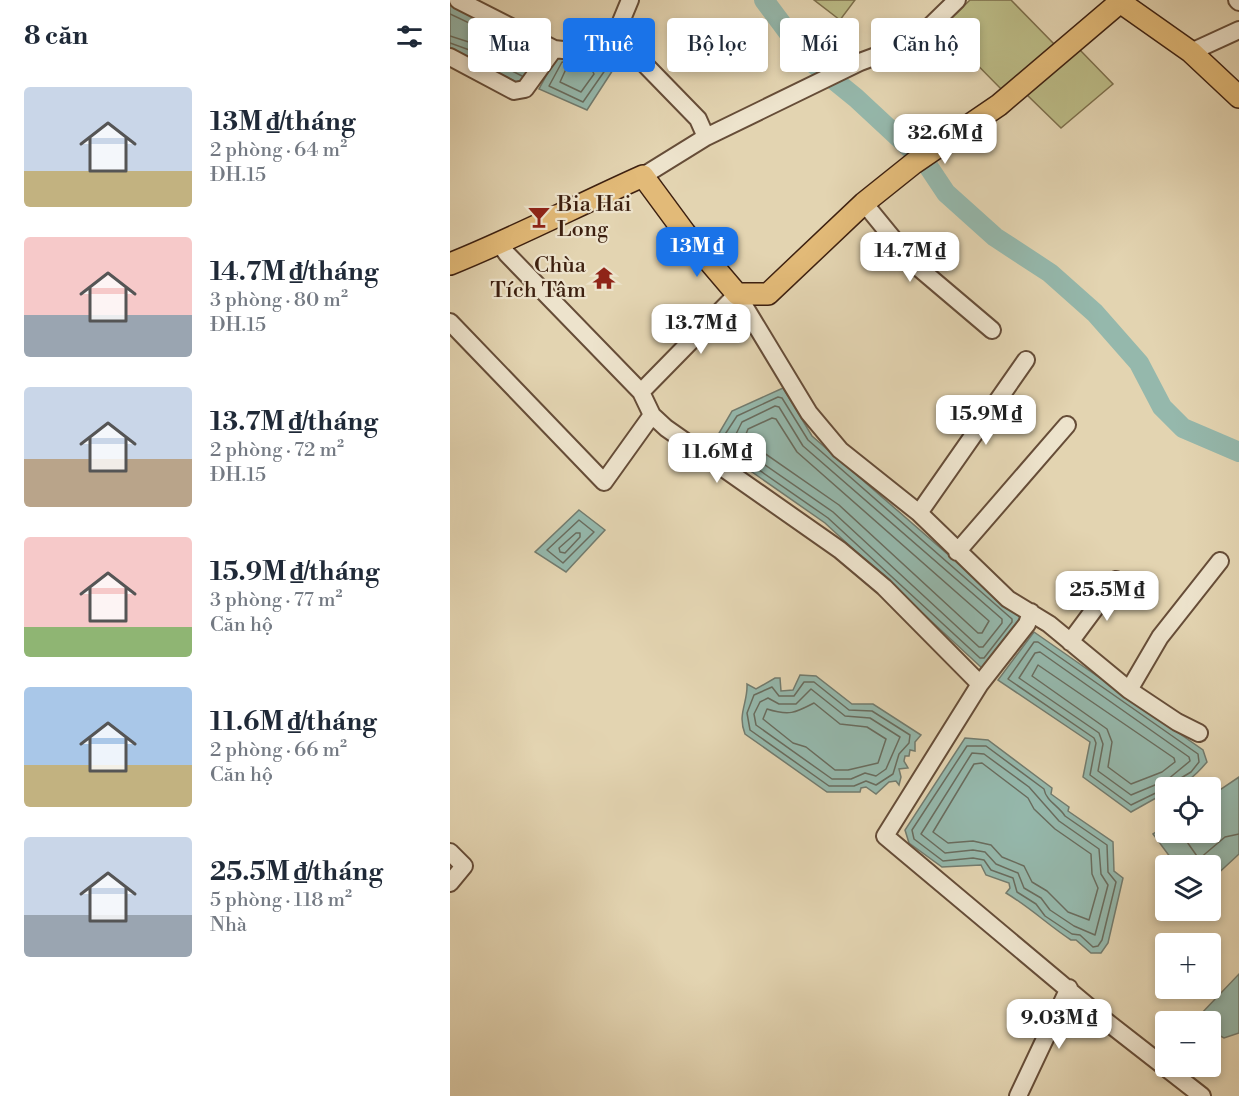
<!DOCTYPE html>
<html lang="vi">
<meta charset="utf-8">
<style>
:root{--surface:#fff;--page:#f2f2f3;--text:#1f2937;--muted:#747a83;--accent:#1a73e8}
body{margin:0;font-family:"Libre Bodoni",serif;background:var(--page);color:var(--text);height:100vh;display:flex;flex-direction:column;font-size:22px;white-space:nowrap}
*{box-sizing:border-box;margin:0}
p{font-size:20px;color:var(--muted)}
.icon{flex:none;width:33px;height:33px;fill:none;stroke:currentColor;stroke-width:2;stroke-linecap:round;stroke-linejoin:round}
.map{position:relative;flex:1;overflow:hidden}
.panel{display:flex;flex-direction:column;background:var(--surface);width:450px}
.panel>*{flex:none}
.hud{position:absolute;left:18px;top:18px;width:570px;height:54px;display:flex;gap:12px}
.buttons{position:absolute;left:705px;top:777px;display:grid;gap:12px}
.buttons a{display:grid;place-items:center;width:66px;height:66px;border-radius:6px;background:var(--surface);box-shadow:0 3px 9px #0003;font-size:30px}
.price{position:absolute;translate:-50% -51px;padding:0 14px;border-radius:12px;background:#fff;color:#222;font-size:20px;line-height:39px;filter:drop-shadow(0 2px 3px #0008)}
.price::after{content:'';position:absolute;left:50%;top:36px;width:18px;height:14px;margin-left:-9px;background:inherit;clip-path:polygon(0 0,100% 0,50% 100%)}
.price.current{background:var(--accent);color:#fff}
ul{padding:0;list-style:none}
li{display:flex;align-items:center;gap:18px;height:150px;padding:0 24px}
li span{display:grid;place-items:center;flex:none;width:168px;height:120px;border-radius:6px;color:#555}
li>.icon{margin-inline-start:auto}
span .icon{width:72px;height:72px;fill:#fffc;stroke-width:1}
li b{font-size:26px}
h2{display:flex;justify-content:space-between;align-items:center;height:72px;padding:0 24px;font-size:26px}
.tag{padding:0 21px;border-radius:6px;background:var(--surface);box-shadow:0 3px 9px #0003;font-size:21px;line-height:54px}
.tag.current{background:var(--accent);color:#fff}
main{display:flex;flex:1;min-height:0}
.map>svg:first-child{display:block}
</style>
<main>
<section class="panel">
<h2>8 căn<svg class="icon" aria-label="filters" viewBox="0 0 24 24"><path d="M4 7h16M4 17h16"/><circle cx="9" cy="7" r="2"/><circle cx="15" cy="17" r="2"/></svg></h2>
<ul>
<li><span style="background:linear-gradient(#c9d6e8 70%,#c2b280 0)"><svg class="icon" aria-label="home" viewBox="0 0 24 24"><path d="M3 11l9-7 9 7M6 9v11h12V9"/></svg></span><div><b>13M ₫/tháng</b><p>2 phòng · 64 m²</p><p>ĐH.15</p></div></li>
<li><span style="background:linear-gradient(#f6c9c9 65%,#9aa5b1 0)"><svg class="icon" aria-label="home" viewBox="0 0 24 24"><path d="M3 11l9-7 9 7M6 9v11h12V9"/></svg></span><div><b>14.7M ₫/tháng</b><p>3 phòng · 80 m²</p><p>ĐH.15</p></div></li>
<li><span style="background:linear-gradient(#c9d6e8 60%,#b9a48a 0)"><svg class="icon" aria-label="home" viewBox="0 0 24 24"><path d="M3 11l9-7 9 7M6 9v11h12V9"/></svg></span><div><b>13.7M ₫/tháng</b><p>2 phòng · 72 m²</p><p>ĐH.15</p></div></li>
<li><span style="background:linear-gradient(#f6c9c9 75%,#8fb573 0)"><svg class="icon" aria-label="home" viewBox="0 0 24 24"><path d="M3 11l9-7 9 7M6 9v11h12V9"/></svg></span><div><b>15.9M ₫/tháng</b><p>3 phòng · 77 m²</p><p>Căn hộ</p></div></li>
<li><span style="background:linear-gradient(#a9c7e8 65%,#c2b280 0)"><svg class="icon" aria-label="home" viewBox="0 0 24 24"><path d="M3 11l9-7 9 7M6 9v11h12V9"/></svg></span><div><b>11.6M ₫/tháng</b><p>2 phòng · 66 m²</p><p>Căn hộ</p></div></li>
<li><span style="background:linear-gradient(#c9d6e8 65%,#9aa5b1 0)"><svg class="icon" aria-label="home" viewBox="0 0 24 24"><path d="M3 11l9-7 9 7M6 9v11h12V9"/></svg></span><div><b>25.5M ₫/tháng</b><p>5 phòng · 118 m²</p><p>Nhà</p></div></li>
</ul>
</section>
<div class="map">
<svg width="789" height="1096" viewBox="0 0 789 1096">
<rect width="100%" height="100%" fill="#e3d4b1"/>
<filter id="stains"><feTurbulence type="fractalNoise" baseFrequency=".00333" numOctaves="4"/><feColorMatrix values="0 0 0 0 .2 0 0 0 0 .09 0 0 0 0 .02 0 0 0 .5 -.17"/></filter>
<radialGradient id="worn" r=".72"><stop offset=".6" stop-color="#630" stop-opacity="0"/><stop offset="1" stop-color="#630" stop-opacity=".3"/></radialGradient>
<!-- green -->
<path fill="#bbbb86" stroke="#7c6e4b" stroke-width="1.5" d="M364,0H405L390,20Z
M520,0H561L605,45L555,93L491,28Z
M630,50L663,84L611,128L572,90Z"/>
<!-- water -->
<path fill="#95b8ac" stroke="#727b6e" stroke-width="1.5" d="M0,0L96,50L75,83H68L0,48Z
M107,56L165,57L170,59L137,110L89,89Z
M333,388L362,436L572,619L533,669L375,523L272,451L265,440L282,411Z
M129,510L155,530L116,572L85,552Z
M584,632L753,750L757,762C746,775 734,787 716,788L715,793L681,812L633,777L640,742L548,680Z
M350,675L366,676L402,704H423L471,735L465,742V751L460,750L459,756H455L454,761L458,768L449,769L451,777L449,785L446,781L439,782L426,794L416,787L411,788L410,792H377L295,734C287,714 298,703 297,684L306,689L325,678H330L331,691L343,690Z
M515,738L538,740L602,788L601,794L619,807L618,811L663,842L664,871L673,878L658,943L651,953H641L626,940H621C598,925 581,908 556,893L560,888L559,883L536,875L531,865L492,867L459,843L455,830Z
M789,777V854L761,880L760,866L726,865L703,834L715,826L716,832H760L761,796Z
M789,974V1033L774,1038L761,1031L760,1022L752,1021L750,1015Z"/>
<g fill="none" stroke-linecap="round" stroke-linejoin="round">
<!-- shore -->
<path stroke="#696c5e" stroke-width="1.5" d="M0,14L76,50L78,53L67,67L28,45L0,36
M0,43L25,52L72,76
M112,62L155,63L158,66L133,102L99,86Z
M116,69L142,70L144,74L131,92L110,82Z
M328,397L332,398L358,440L562,619V622L534,658H530L378,518L276,447L272,439L287,416Z
M325,406L329,407L353,446L552,619V623L533,647H529L383,512L282,442L292,422Z
M322,418L326,419L347,452L539,621L532,633H528L389,505L294,439L298,429Z
M129,520L144,532L113,563L97,550Z
M126,533H130V537L115,553L110,552L109,548Z
M590,652L739,757L740,761L717,780L681,795L648,771L653,744L649,733L569,678L585,653Z
M588,665L724,758L725,762L712,772L681,784L658,767L662,742L657,729L582,676Z
M354,682H364L399,710L422,711L460,735L459,743L449,754L443,774L426,785L416,781L404,786H379L300,730L297,713L304,695L322,687L329,696H344Z
M361,689L395,716L420,718L450,737L436,769L426,776L415,773L401,779H382L306,725L304,714L310,702L318,698L329,704H346Z
M364,703L390,724L417,727L436,739L428,763L398,770H385L356,747L343,743L313,719L317,709C339,716 345,713 364,703Z
M517,746H536L594,789C596,801 609,806 615,816L657,845L658,872L666,882L652,940L648,946L643,947L630,935L622,934L595,916L586,904L567,892L563,878L541,870L534,860L523,858L493,861L464,839L462,830Z
M522,753L534,754L579,787L609,821L649,849L651,874L658,885L645,935L624,926L600,910L591,898L574,888L568,873L546,864L535,852L523,850L495,853L471,834Z
M532,763L578,798L584,809L605,829L641,854L642,874L648,888L639,920L618,912L597,891L582,882L574,866L552,857L541,845L523,841L498,843L483,832L524,764Z
M716,788L681,805L640,775L646,743L644,738L558,679L584,642H588L748,754L749,762L741,772L726,781L724,788
M737,832L735,839L749,859L775,837L789,834"/>
<!-- river -->
<path stroke="#95b8ac" stroke-width="20" d="M314,0L358,59L406,98L476,163L496,193L545,237L600,273L645,313L689,363L712,407L733,428L789,452"/>
<!-- minor casing -->
<g stroke="#664d38" stroke-width="20">
<path id="minor" d="M8,0L104,49L122,51L174,43
M180,0L170,24L174,43L248,119L256,137L193,176
M787,0L789,2
M741,52L789,30
M0,57L64,91L75,89L104,49
M256,137L410,62L464,42L507,0
M414,203L463,263L542,330
M50,244L57,254L191,392L202,415L216,428L390,550L434,587L530,684
M0,322L154,482L202,415
M191,392L287,294L359,413L390,450L469,513L558,599L599,624L679,690L727,722L749,733
M469,513L576,360
M507,552L617,425
M581,612L577,624L530,684L435,836L652,1018L752,1096
M620,642L666,580
M679,690L710,637L770,561
M0,852L14,866L0,883
M568,1096L619,988"/>
</g>
<!-- major casing -->
<g stroke="#3d2010" stroke-width="24">
<path id="major" d="M0,264C65,238 128,205 193,176L235,233L287,294H318L414,203L464,163L549,105L670,2L741,52L789,97"/>
</g>
<!-- minor -->
<use href="#minor" stroke="#ede3cc" stroke-width="16"/>
<!-- major -->
<use href="#major" stroke="#e2ba78" stroke-width="21"/>
</g>
<!-- icons -->
<defs>
<g id="bar-bare" transform="scale(1.8)"><path d="M-6-5H6L.8 .8V4.5H3.5V6h-7V4.5H-.8V.8Z" fill="#8f2418" stroke="#ede3cc" stroke-width="2.5" paint-order="stroke"/></g>
<g id="temple-bare" transform="scale(1.8)"><path d="M0-6L5-2H3V0L6.5 2.5H4V6H1.5V3h-3V6H-4V2.5H-6.5L-3 0V-2H-5Z" fill="#8f2418" stroke="#ede3cc" stroke-width="2.5" paint-order="stroke"/></g>
</defs>
<g fill-rule="evenodd">
<use href="#bar-bare" x="89" y="217"/>
<use href="#temple-bare" x="154" y="278"/>
</g>
<g text-anchor="middle" dominant-baseline="central" stroke-width="4.5" stroke-linejoin="round" paint-order="stroke">
<!-- poi labels -->
<g font-size="22" fill="#3d2010" stroke="#ede3cc" text-anchor="start">
<text x="107" y="204">Bia Hai<tspan x="107" dy="25">Long</tspan></text>
<text x="136" y="265" text-anchor="end">Chùa<tspan x="136" dy="25">Tích Tâm</tspan></text>
</g>
</g>
<rect width="100%" height="100%" filter="url(#stains)"/>
<rect width="100%" height="100%" fill="url(#worn)"/>
</svg>
<div class="buttons">
<a><svg class="icon" aria-label="locate" viewBox="0 0 24 24"><circle cx="12" cy="12" r="6"/><path d="M12 2v4M12 18v4M2 12h4M18 12h4"/></svg></a>
<a><svg class="icon" aria-label="layers" viewBox="0 0 24 24"><path d="M12 4l9 5-9 5-9-5zM3 14l9 5 9-5"/></svg></a>
<a>+</a>
<a>−</a>
</div>
<b class="price" style="left:495px;top:165px">32.6M ₫</b>
<b class="price current" style="left:247px;top:278px">13M ₫</b>
<b class="price" style="left:460px;top:283px">14.7M ₫</b>
<b class="price" style="left:251px;top:355px">13.7M ₫</b>
<b class="price" style="left:536px;top:446px">15.9M ₫</b>
<b class="price" style="left:267px;top:484px">11.6M ₫</b>
<b class="price" style="left:657px;top:622px">25.5M ₫</b>
<b class="price" style="left:609px;top:1050px">9.03M ₫</b>
<div class="hud">
<a class="tag">Mua</a>
<a class="tag current">Thuê</a>
<a class="tag">Bộ lọc</a>
<a class="tag">Mới</a>
<a class="tag">Căn hộ</a>
</div>
</div>
</main>
